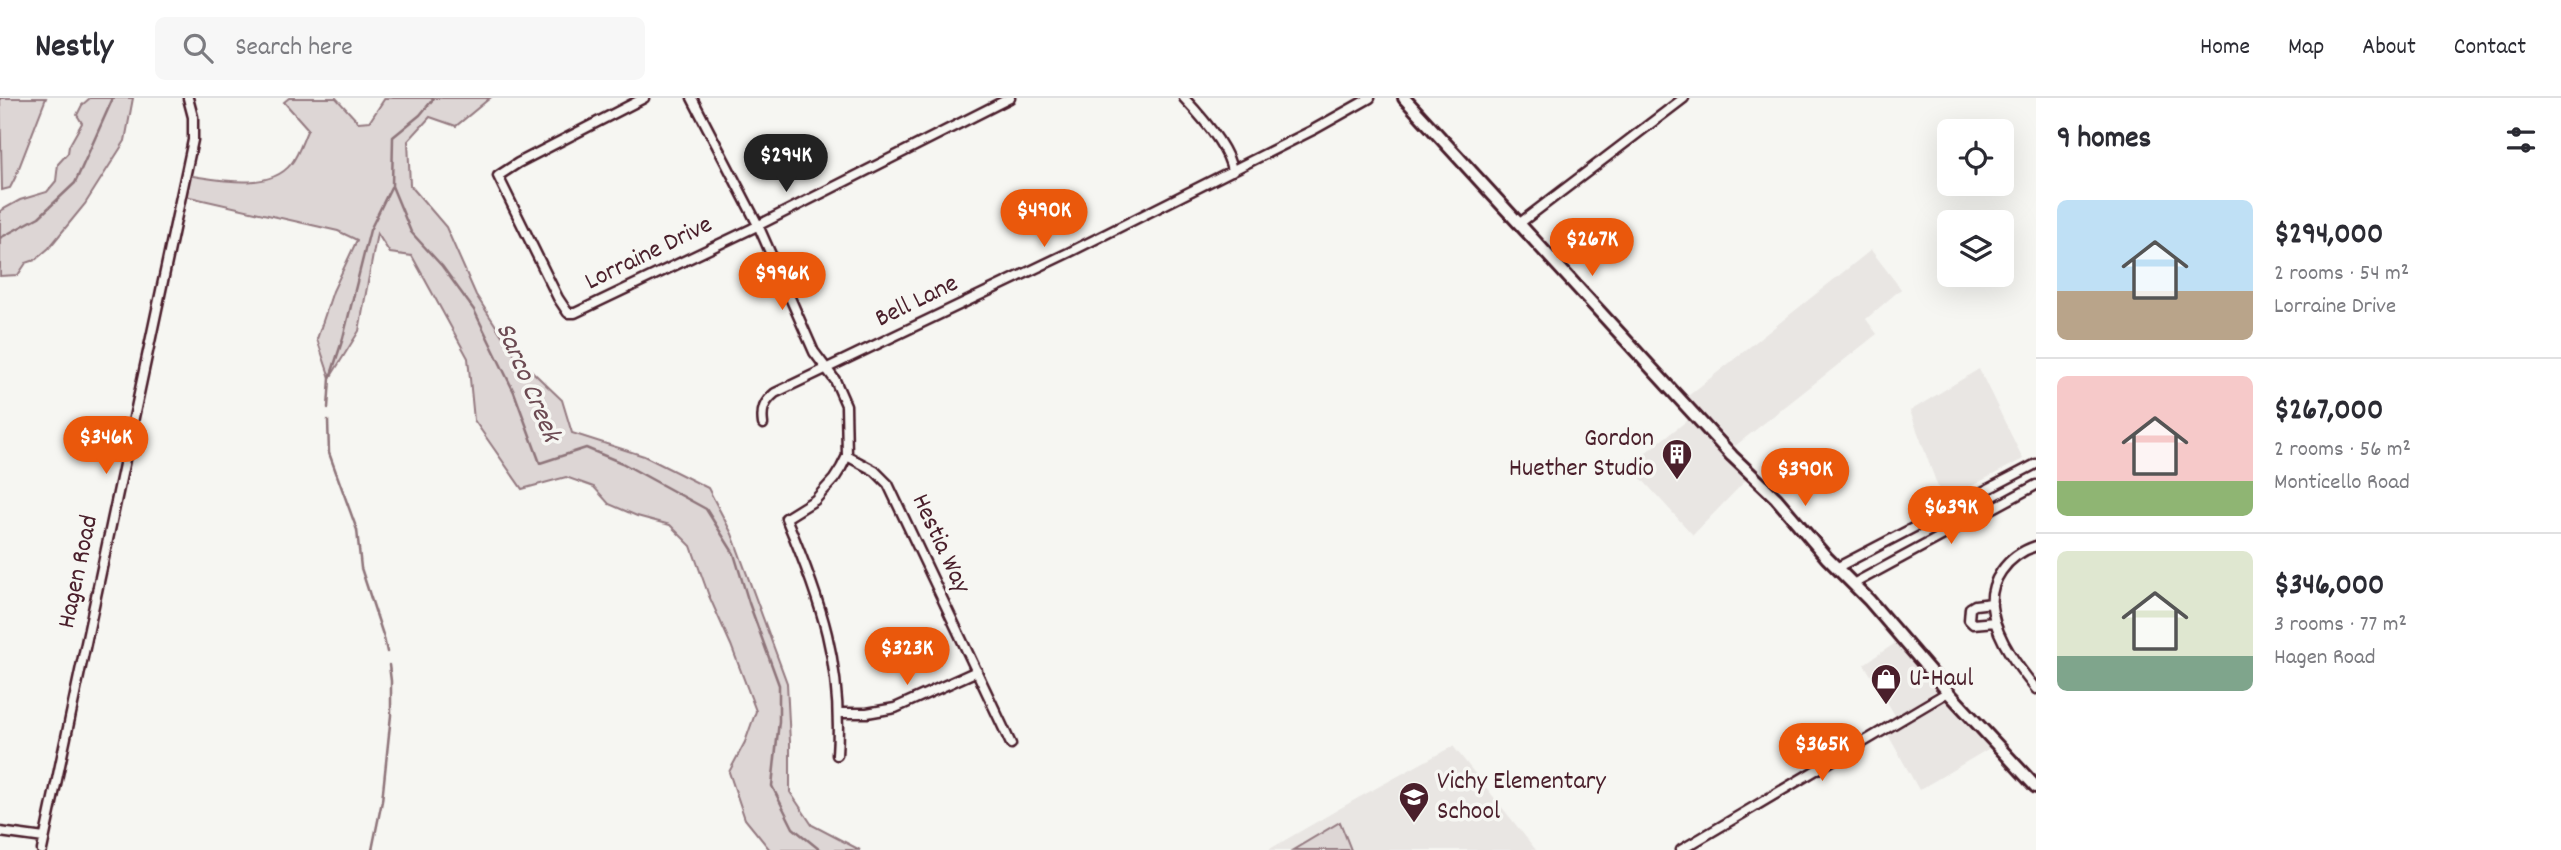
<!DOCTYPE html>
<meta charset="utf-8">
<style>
:root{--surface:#fff;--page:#f7f7f7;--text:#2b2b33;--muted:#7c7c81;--line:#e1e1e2;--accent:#ea580c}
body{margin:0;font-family:Dekko,sans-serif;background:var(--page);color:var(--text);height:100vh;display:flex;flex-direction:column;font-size:26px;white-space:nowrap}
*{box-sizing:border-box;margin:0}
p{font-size:23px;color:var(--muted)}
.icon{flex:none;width:38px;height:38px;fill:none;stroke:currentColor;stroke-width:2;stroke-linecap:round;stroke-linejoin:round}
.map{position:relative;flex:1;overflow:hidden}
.side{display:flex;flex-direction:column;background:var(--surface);width:525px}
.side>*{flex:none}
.buttons{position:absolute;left:1937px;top:21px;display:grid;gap:14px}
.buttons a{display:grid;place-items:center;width:77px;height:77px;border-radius:10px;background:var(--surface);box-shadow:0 7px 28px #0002;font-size:35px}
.price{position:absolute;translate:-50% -60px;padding:0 16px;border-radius:24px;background:var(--accent);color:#fff;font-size:23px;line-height:46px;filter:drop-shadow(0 2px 4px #0008)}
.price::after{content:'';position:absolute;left:50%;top:42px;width:21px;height:16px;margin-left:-10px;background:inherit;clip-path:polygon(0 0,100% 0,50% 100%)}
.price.on{background:#222;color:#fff}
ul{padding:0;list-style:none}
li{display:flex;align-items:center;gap:21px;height:175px;padding:0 21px}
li+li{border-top:2px solid var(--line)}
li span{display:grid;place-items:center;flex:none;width:196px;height:140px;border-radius:10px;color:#555}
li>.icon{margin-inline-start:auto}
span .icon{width:84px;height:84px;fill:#fffc;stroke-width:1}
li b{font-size:30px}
h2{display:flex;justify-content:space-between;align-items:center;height:84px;padding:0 21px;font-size:30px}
header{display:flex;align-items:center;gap:42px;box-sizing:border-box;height:98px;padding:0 35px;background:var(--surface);border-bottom:2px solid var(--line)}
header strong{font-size:33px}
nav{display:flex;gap:38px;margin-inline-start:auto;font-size:24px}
.search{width:490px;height:63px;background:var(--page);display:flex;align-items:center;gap:18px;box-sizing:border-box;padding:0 24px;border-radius:10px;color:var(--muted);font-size:26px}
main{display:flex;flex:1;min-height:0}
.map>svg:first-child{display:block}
</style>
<header>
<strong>Nestly</strong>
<div class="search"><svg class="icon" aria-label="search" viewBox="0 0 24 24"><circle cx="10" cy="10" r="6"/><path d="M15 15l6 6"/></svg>Search here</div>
<nav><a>Home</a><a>Map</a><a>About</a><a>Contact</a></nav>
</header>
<main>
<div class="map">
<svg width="2036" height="752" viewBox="0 0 2036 752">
<rect width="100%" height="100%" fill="#f6f6f2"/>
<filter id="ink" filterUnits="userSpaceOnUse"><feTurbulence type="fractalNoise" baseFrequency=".0143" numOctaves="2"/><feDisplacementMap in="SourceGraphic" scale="14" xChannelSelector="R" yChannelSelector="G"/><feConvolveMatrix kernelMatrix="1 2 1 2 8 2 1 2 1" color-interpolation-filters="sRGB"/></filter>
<g filter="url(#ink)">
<!-- built -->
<path fill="#e9e6e3" d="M1871,152L1901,191L1866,221L1877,236L1735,348L1688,298Z
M1979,271L2023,361L1943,403L1910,313Z
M1692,319L1748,380L1693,437L1629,367Z
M1897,544L1937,592L1896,619L1864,566Z
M1946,600L1993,648L1919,692L1887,635Z
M1453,648L1536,752H1268L1358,700Z"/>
<!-- green -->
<path fill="#ddd6d5" stroke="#947a80" stroke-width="2" d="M0,0H46L15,80L10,90L2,92Z
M90,0H133L125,43L85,106L49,150L35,162L26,165L18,177L0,178V113L20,102L47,94L56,83L58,66L68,55L69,48L82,25L77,17L82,7Z
M289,0H336L358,24L370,23L385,0H490L456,28L430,19L408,43L410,87L446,129L476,197L514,256L562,302L572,335L644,358L708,390L732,436L787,585L790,644V694L812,727L860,752H770L745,721L729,674L745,644L756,613L731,547L709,498L691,448L670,427L637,418L609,406L594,389L566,379L522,391L474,322L468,260L412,158L390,155L377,135L359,233L330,280L317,241L333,193L357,142L338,133L181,97L186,77C216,81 269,94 291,66C299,56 303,41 308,31L284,4Z
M1340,724L1351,752H1293Z"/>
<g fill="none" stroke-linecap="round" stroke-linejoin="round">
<!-- stream -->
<path stroke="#8e747a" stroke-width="2.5" d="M434,0L420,17L393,39L392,88L411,134L442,168L474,212L514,294L540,365L586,350L622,365L706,411L734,456L749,505L779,587V623L772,688L793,730L820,752
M0,140L39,119L75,85L113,0
M328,310L330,280L343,240L370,132L391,89
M328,322L329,355L357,432L361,470L384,540L387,554
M372,752L382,703L391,617V583L389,567"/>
<!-- minor casing -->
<g stroke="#4a1f2b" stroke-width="13">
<path id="minor" d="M644,0L518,65L498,78L558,200L568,215H575L751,131L1010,0
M692,0L758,127L814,254L835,282L846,307L847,358L841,370L834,381L815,402L786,420C821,503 843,567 837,657
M1184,0C1200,17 1229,50 1232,73
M1520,125L1684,0
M763,326C761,312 764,304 775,295L1070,154L1313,32L1370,0
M847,358L875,373L888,386L1011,646
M2036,448C2008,457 1986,484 1993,515C1998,543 2019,570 2036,591
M1836,470L2036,366
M1853,486L2036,387
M1992,505L1975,507L1970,510L1969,522L1973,526L1995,524
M839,615H867L895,610L977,573
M0,734L44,740
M42,752L193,42V19L188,0
M1681,752L1948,594"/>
</g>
<!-- major casing -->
<g stroke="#4a1f2b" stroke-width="16">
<path id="major" d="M1404,0L1732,358L1776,400L1827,460L1869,502L1948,594L2036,689"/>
</g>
<!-- minor -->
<use href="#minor" stroke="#f6f6f2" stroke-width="8"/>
<!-- major -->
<use href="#major" stroke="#f6f6f2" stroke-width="10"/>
</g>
</g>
<!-- icons -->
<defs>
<g id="building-pin" transform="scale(1.575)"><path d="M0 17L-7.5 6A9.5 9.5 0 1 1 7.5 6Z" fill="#4a1f2b" stroke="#f6f6f2"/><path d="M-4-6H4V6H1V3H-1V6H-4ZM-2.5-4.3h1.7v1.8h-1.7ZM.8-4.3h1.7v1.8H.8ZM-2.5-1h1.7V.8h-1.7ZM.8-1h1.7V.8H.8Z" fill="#fff"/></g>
<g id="shop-pin" transform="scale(1.575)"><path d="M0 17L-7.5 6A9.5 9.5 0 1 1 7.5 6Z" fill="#4a1f2b" stroke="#f6f6f2"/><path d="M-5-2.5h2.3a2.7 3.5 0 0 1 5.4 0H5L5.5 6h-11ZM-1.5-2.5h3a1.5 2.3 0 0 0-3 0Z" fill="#fff"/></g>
<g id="school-pin" transform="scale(1.575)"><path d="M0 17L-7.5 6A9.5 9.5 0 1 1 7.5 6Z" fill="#4a1f2b" stroke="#f6f6f2"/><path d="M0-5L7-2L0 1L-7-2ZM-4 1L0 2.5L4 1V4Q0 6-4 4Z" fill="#fff"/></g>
</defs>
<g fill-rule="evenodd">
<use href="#building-pin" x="1677" y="356"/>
<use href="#shop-pin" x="1886" y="581"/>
<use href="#school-pin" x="1414" y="699"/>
</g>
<g text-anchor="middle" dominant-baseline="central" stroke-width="7" stroke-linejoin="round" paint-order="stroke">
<!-- street labels -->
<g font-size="26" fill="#4a1f2b" stroke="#f6f6f2">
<text transform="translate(649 156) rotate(-26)">Lorraine Drive</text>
<text transform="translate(917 204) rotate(-26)">Bell Lane</text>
<text transform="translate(940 446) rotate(65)">Hestia Way</text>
<text transform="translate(79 474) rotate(-78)">Hagen Road</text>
</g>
<!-- poi labels -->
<g font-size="26" fill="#4a1f2b" stroke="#f6f6f2" text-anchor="start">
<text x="1654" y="341" text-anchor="end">Gordon<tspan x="1654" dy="30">Huether Studio</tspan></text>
<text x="1909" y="581">U-Haul</text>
<text x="1437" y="684">Vichy Elementary<tspan x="1437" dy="30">School</tspan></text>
</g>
<!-- water labels -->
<g font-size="28" font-style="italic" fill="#6c4a52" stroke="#f6f6f2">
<text transform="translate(526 285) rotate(67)">Sarco Creek</text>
</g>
</g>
</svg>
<div class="buttons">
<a><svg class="icon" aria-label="locate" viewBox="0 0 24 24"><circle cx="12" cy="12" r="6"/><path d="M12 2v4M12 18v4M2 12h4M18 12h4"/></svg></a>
<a><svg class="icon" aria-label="layers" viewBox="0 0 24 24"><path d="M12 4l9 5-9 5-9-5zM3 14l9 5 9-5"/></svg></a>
</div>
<b class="price on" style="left:786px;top:96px">$294K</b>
<b class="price" style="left:1044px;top:151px">$490K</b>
<b class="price" style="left:1592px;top:180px">$267K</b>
<b class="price" style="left:782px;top:214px">$996K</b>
<b class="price" style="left:106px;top:378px">$346K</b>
<b class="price" style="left:1805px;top:410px">$390K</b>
<b class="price" style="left:1951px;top:448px">$639K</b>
<b class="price" style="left:907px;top:589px">$323K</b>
<b class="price" style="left:1822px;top:685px">$365K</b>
</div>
<section class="side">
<h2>9 homes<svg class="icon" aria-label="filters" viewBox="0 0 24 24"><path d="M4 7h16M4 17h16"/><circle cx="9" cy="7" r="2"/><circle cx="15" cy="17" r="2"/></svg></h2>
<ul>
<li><span style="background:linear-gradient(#bfe0f5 65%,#b9a48a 0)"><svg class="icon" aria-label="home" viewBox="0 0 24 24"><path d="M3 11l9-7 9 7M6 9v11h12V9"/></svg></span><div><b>$294,000</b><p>2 rooms · 54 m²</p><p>Lorraine Drive</p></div></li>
<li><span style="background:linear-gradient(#f6c9c9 75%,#8fb573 0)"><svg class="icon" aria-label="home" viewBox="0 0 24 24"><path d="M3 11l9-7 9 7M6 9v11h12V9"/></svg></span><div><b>$267,000</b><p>2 rooms · 56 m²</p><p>Monticello Road</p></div></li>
<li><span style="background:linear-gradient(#dfe7d0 75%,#7fa58c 0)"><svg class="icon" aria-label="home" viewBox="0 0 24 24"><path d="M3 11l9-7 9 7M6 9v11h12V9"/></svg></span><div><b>$346,000</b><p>3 rooms · 77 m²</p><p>Hagen Road</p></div></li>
</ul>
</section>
</main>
